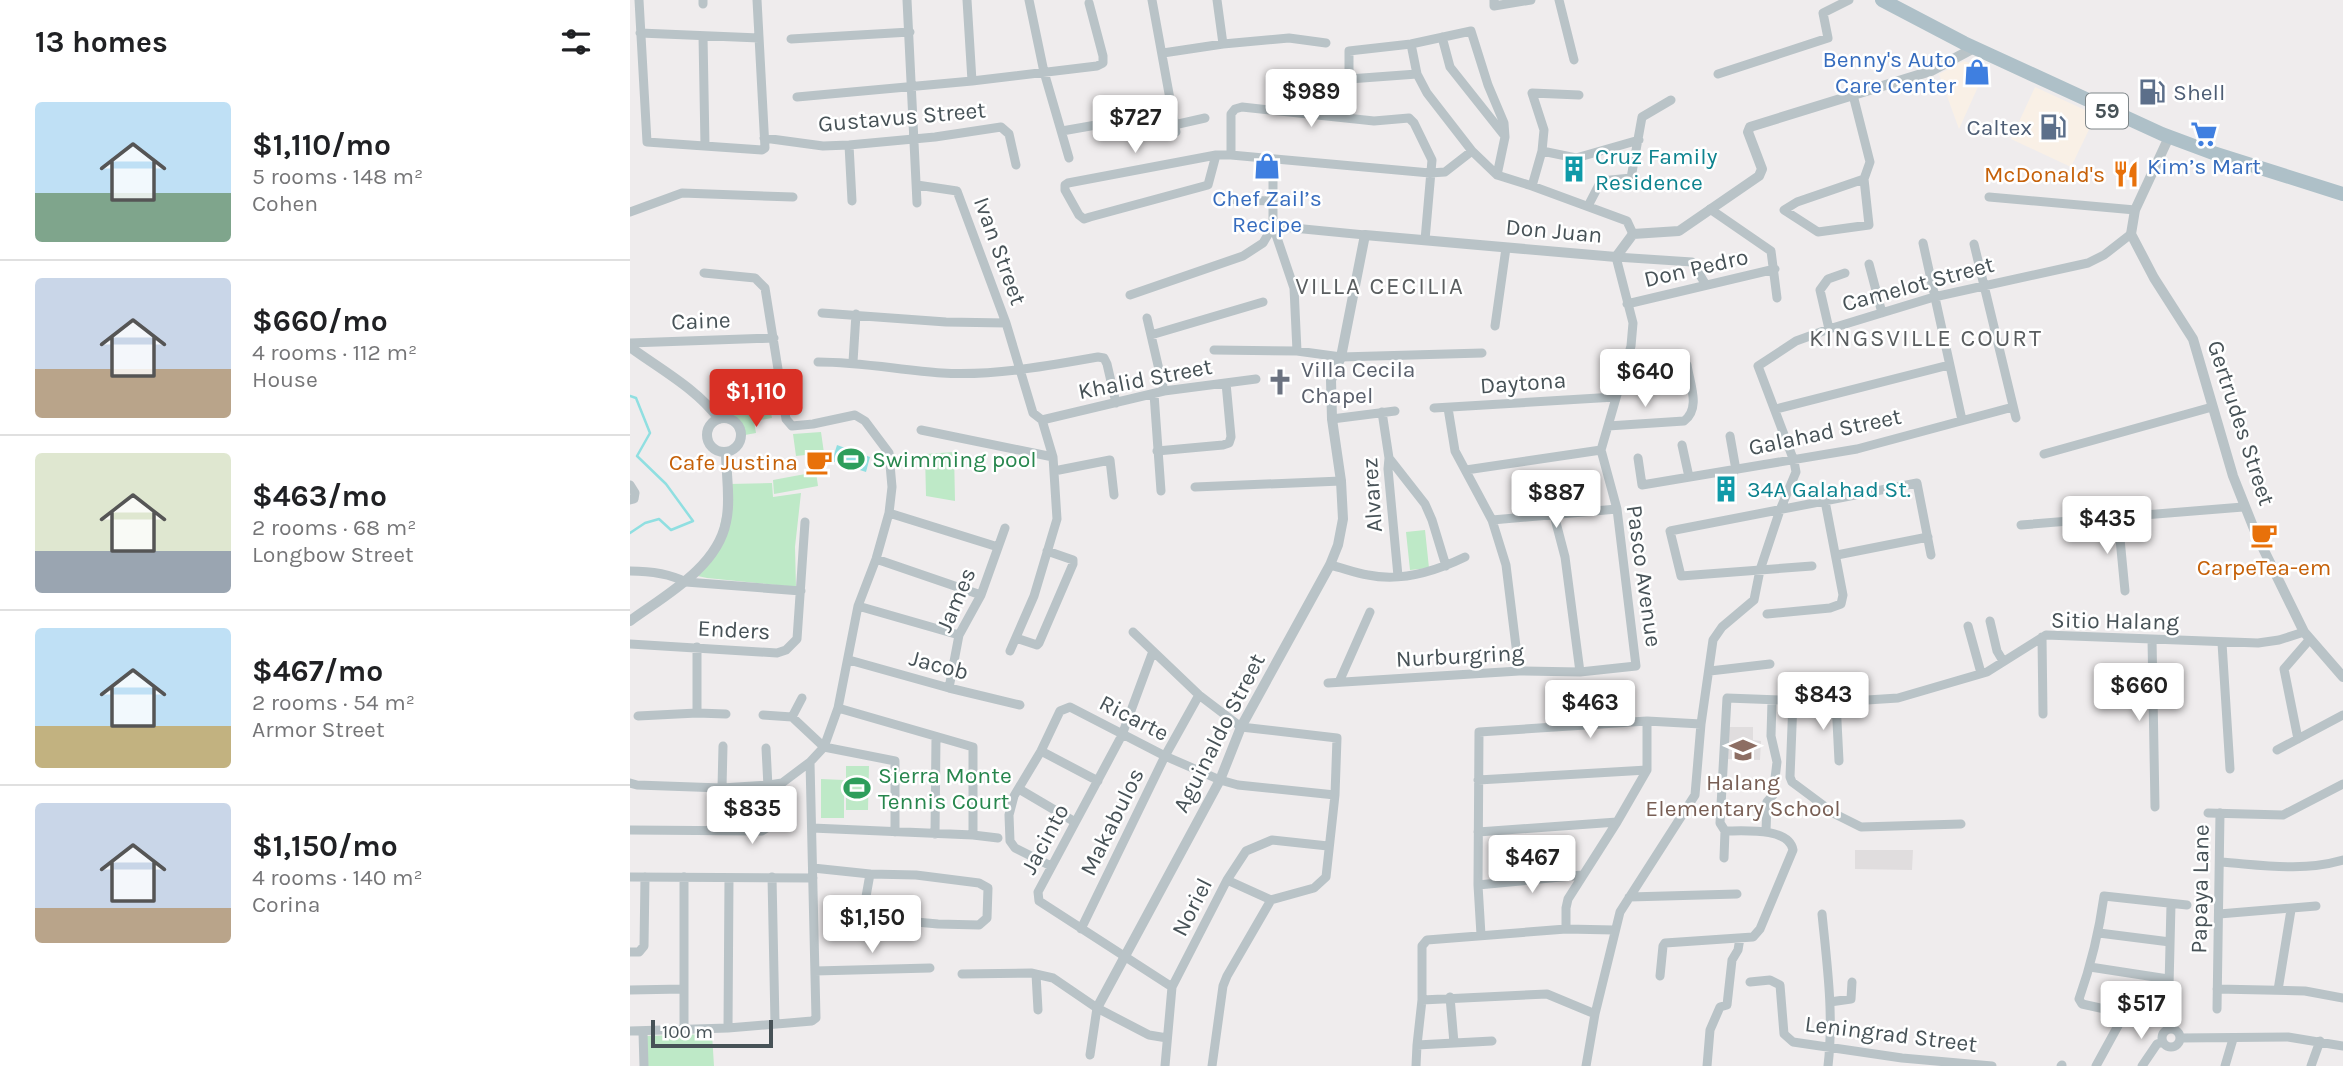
<!DOCTYPE html>
<meta charset="utf-8">
<style>
:root{--surface:#fff;--page:#f6f6f6;--text:#202124;--muted:#757577;--line:#e0e0e0;--accent:#d93025}
body{margin:0;font-family:Karla,sans-serif;background:var(--page);color:var(--text);height:100vh;display:flex;flex-direction:column;font-size:26px;white-space:nowrap}
*{box-sizing:border-box;margin:0}
p{font-size:23px;color:var(--muted)}
.icon{flex:none;width:38px;height:38px;fill:none;stroke:currentColor;stroke-width:2;stroke-linecap:round;stroke-linejoin:round}
.map{position:relative;flex:1;overflow:hidden}
.sheet{display:flex;flex-direction:column;background:var(--surface);width:630px}
.sheet>*{flex:none}
.scale{position:absolute;left:21px;bottom:18px;width:122px;box-sizing:border-box;padding-left:7px;border:4px solid #475257;border-top:0;font-size:19px;line-height:24px;white-space:nowrap;color:#475257;-webkit-text-stroke:5px #fff;paint-order:stroke}
.price{position:absolute;translate:-50% -60px;padding:0 16px;border-radius:7px;background:#fff;color:#222;font-size:23px;line-height:46px;filter:drop-shadow(0 2px 4px #0008)}
.price::after{content:'';position:absolute;left:50%;top:42px;width:21px;height:16px;margin-left:-10px;background:inherit;clip-path:polygon(0 0,100% 0,50% 100%)}
.price.on{background:var(--accent);color:#fff}
ul{padding:0;list-style:none}
li{display:flex;align-items:center;gap:21px;height:175px;padding:0 35px}
li+li{border-top:2px solid var(--line)}
li span{display:grid;place-items:center;flex:none;width:196px;height:140px;border-radius:7px;color:#555}
li>.icon{margin-inline-start:auto}
span .icon{width:84px;height:84px;fill:#fffc;stroke-width:1}
li b{font-size:30px}
h2{display:flex;justify-content:space-between;align-items:center;height:84px;padding:0 35px;font-size:30px}
main{display:flex;flex:1;min-height:0}
.map>svg:first-child{display:block}
</style>
<main>
<section class="sheet">
<h2>13 homes<svg class="icon" aria-label="filters" viewBox="0 0 24 24"><path d="M4 7h16M4 17h16"/><circle cx="9" cy="7" r="2"/><circle cx="15" cy="17" r="2"/></svg></h2>
<ul>
<li><span style="background:linear-gradient(#bfe0f5 65%,#7fa58c 0)"><svg class="icon" aria-label="home" viewBox="0 0 24 24"><path d="M3 11l9-7 9 7M6 9v11h12V9"/></svg></span><div><b>$1,110/mo</b><p>5 rooms · 148 m²</p><p>Cohen</p></div></li>
<li><span style="background:linear-gradient(#c9d6e8 65%,#b9a48a 0)"><svg class="icon" aria-label="home" viewBox="0 0 24 24"><path d="M3 11l9-7 9 7M6 9v11h12V9"/></svg></span><div><b>$660/mo</b><p>4 rooms · 112 m²</p><p>House</p></div></li>
<li><span style="background:linear-gradient(#dfe7d0 70%,#9aa5b1 0)"><svg class="icon" aria-label="home" viewBox="0 0 24 24"><path d="M3 11l9-7 9 7M6 9v11h12V9"/></svg></span><div><b>$463/mo</b><p>2 rooms · 68 m²</p><p>Longbow Street</p></div></li>
<li><span style="background:linear-gradient(#bfe0f5 70%,#c2b280 0)"><svg class="icon" aria-label="home" viewBox="0 0 24 24"><path d="M3 11l9-7 9 7M6 9v11h12V9"/></svg></span><div><b>$467/mo</b><p>2 rooms · 54 m²</p><p>Armor Street</p></div></li>
<li><span style="background:linear-gradient(#c9d6e8 75%,#b9a48a 0)"><svg class="icon" aria-label="home" viewBox="0 0 24 24"><path d="M3 11l9-7 9 7M6 9v11h12V9"/></svg></span><div><b>$1,150/mo</b><p>4 rooms · 140 m²</p><p>Corina</p></div></li>
</ul>
</section>
<div class="map">
<svg width="1713" height="1066" viewBox="0 0 1713 1066">
<rect width="100%" height="100%" fill="#efeced"/>
<!-- commercial -->
<path fill="#f9f0e6" d="M1334,61L1356,69L1329,129L1309,74Z
M1405,87L1466,115L1441,167L1381,139Z"/>
<!-- education -->
<path fill="#e0ddde" d="M1098,727H1123V740L1131,741L1130,760L1096,759Z
M1225,850H1283L1282,870L1225,869Z"/>
<!-- green -->
<path fill="#bee9c7" d="M138,397L142,418L124,421L126,433L115,435L103,417L101,404Z
M191,432L194,453L166,456L163,434Z
M324,452L325,501L296,496L295,454Z
M186,472L188,486L144,494L143,480Z
M142,483L143,497L171,493L165,547L166,587L77,578L63,575L84,555L99,484Z
M795,530L799,568L780,570L776,532Z
M216,766H239L238,810H216Z
M191,779L214,780V818H191Z
M82,1034L84,1066H16L15,1036Z"/>
<!-- water -->
<path fill="#90dfe1" d="M207,445L240,457L236,472L202,461Z"/>
<g fill="none" stroke-linecap="round" stroke-linejoin="round">
<!-- stream -->
<path stroke="#90dfe1" stroke-width="2.5" d="M0,396L6,398L20,433L7,456L36,484L63,521L41,530L29,519L15,523L0,533"/>
<!-- minor -->
<path stroke="#b9c3c7" stroke-width="9" d="M9,0L17,142L132,150L135,148L127,0
M73,0V4
M277,0L287,203
M337,0L342,81
M399,0L414,72L439,158
M522,0L546,132
M587,0L593,44
M864,0V6L901,0
M929,0L944,60
M10,33L129,38
M73,36L75,146
M812,37L820,67L874,135
M161,39L280,32
M781,44L787,74L797,93L842,151L867,175L902,186L997,221L1003,234
M533,53L593,44L659,38L696,43
M787,74L719,79V51L781,44L841,31L858,85L874,123L875,137L867,175
M1088,74L1198,38L1193,13L1219,0
M1223,95L1240,162L1234,179L1167,202L1154,210L1188,232L1239,225L1234,179
M167,97L342,81L467,66L473,63V56L459,3
M544,125L575,118
M432,131L483,122L541,107
M134,138L193,146L219,145L305,137L371,127L379,134L386,165
M219,145L222,201
M912,151L946,158L1009,140
M586,155L578,185L460,217L454,219L449,215L435,190V185L438,183L586,155H601L800,173L815,172L842,151
M601,155V114L605,109L612,107L744,121L779,118L784,123L802,160L795,240
M643,159V226L664,288L667,351
M287,185L327,191L376,323L403,413L412,420L423,457L427,519L404,596L380,651
M902,186L912,151L914,130L902,93L949,95
M1359,197L1505,210
M605,200L643,201
M958,206L971,181L1001,178L1012,117L1041,100
M1080,209L1141,251L1147,298
M0,212L52,193L163,197
M643,226L735,235
M1293,243L1332,420
M1344,244L1386,418
M1239,264L1252,313
M500,295L613,256L633,243L643,226
M997,304L1145,269
M192,313L316,322L376,323
M517,318L534,391
M865,326L876,248
M1199,329L1190,290L1198,279L1215,273
M521,335L633,302
M0,343L144,338
M584,350L667,351L711,357L852,353
M188,362C230,362 270,370 312,373C364,376 417,366 468,357L474,358L477,364L486,403
M223,362L226,314
M524,394L531,491
M804,408L985,397
M818,408L825,451L862,520L876,565L889,671
M1146,409L1319,365
M752,412L759,458L758,469L768,576
M702,419L765,411
M412,420L534,391L626,379
M978,426L1054,421C1071,408 1060,385 1057,365L1051,360L993,370
M291,430L423,457
M1100,436L1106,470
M1052,445L1059,477
M527,451L593,445L599,443L601,437L596,383
M1414,454L1582,407
M759,458L795,504L802,520L816,566
M1008,458L1012,485L1227,449L1383,407
M836,470L971,450
M424,471L480,460L484,495
M0,485L5,493L4,499L0,500
M565,487L711,481
M259,513L368,547
M924,515L935,557L950,672
M1488,518L1495,591
M862,520L987,509
M1391,525L1613,507
M1207,555L1298,537
M246,559L351,595
M700,565C713,568 725,573 738,575C770,582 806,571 835,557
M1182,566L1051,576L1040,531L1287,483L1301,555
M0,571C20,571 38,573 56,582L171,591
M228,606L329,635
M1137,614L1200,608L1211,604L1213,595L1195,501
M1360,621L1367,651L1373,661
M1338,626L1351,673
M503,632L569,695L611,727L707,738L705,795L696,877L684,888L641,900
M1412,637L1413,714
M386,638L407,645L409,643L443,564V560L417,551
M1522,639L1525,807
M1592,643L1600,769
M0,644L147,653L156,650L167,639L175,522
M67,647V713
M523,651L492,735L408,892L409,901L542,987
M219,660L319,688L390,705
M1080,671L1140,664
M709,682L740,612
M698,683L889,671L950,672L1006,666L987,509L971,450L1001,346L1003,323L986,257L1062,262L1076,285
M319,688L329,635L351,595L375,528
M1163,701L1160,777L1162,782L1205,814L1231,827L1331,824
M1206,702L1209,761
M208,708L343,747V835
M133,715L162,717L194,747L265,761V832
M8,716L67,713L96,714
M162,717L172,698
M1668,739L1654,669L1680,639
M1647,750L1713,715
M411,751L468,781
M848,780L1017,770
M0,783L7,785L92,788L139,785L152,783L180,762L194,747L208,708L228,606L246,559L259,513L262,487L259,453L235,421L225,415L183,424L162,426L156,419L135,288L125,278L74,273
M92,788L93,746
M389,789L445,822
M1578,813L1653,815L1713,784
M182,828L343,835L368,838
M0,830L132,831L140,826L136,748
M1095,831L1090,823L1097,698L1206,702L1268,698L1357,672L1416,635L1628,643L1649,640L1674,632
M1136,831L1137,802L1143,795L1147,762L1141,736L1142,701
M848,832L987,822
M305,834L306,737
M1094,858L1095,831
M1590,862C1633,865 1671,872 1713,860
M421,866L385,848L380,841L379,815L384,796L411,751L430,711L440,707L535,756L590,780L608,785L705,795
M183,868L240,874L286,875L349,883L358,888L357,918L349,925L308,924L232,917
M0,877L183,878
M54,877V1030
M142,877L145,1023
M597,880L641,900
M848,885L952,875
M999,897L1107,894
M1192,914C1197,964 1204,1015 1198,1066
M1589,914L1686,906
M451,929L535,756L569,695
M936,929V908L938,899L987,822L1017,770V721
M1469,933L1540,942
M851,935L848,885L849,732L1017,721L1071,724
M229,936L240,874
M0,952H9L14,946L15,877
M1460,967L1538,979
M185,971L300,968
M332,974L401,973L423,978L467,1008L519,1035L537,1038
M406,974L408,1010
M1030,976L1033,946L1035,943L1123,937L1130,929L1163,850C1159,827 1113,831 1095,831
M1120,982L1140,980L1150,985L1154,1034L1163,1042L1272,1058L1362,1066
M1587,989L1675,991L1713,998
M0,990L53,989
M1648,990L1661,910
M820,997L824,1043
M792,1000L917,994L965,1014
M1200,1002L1221,999L1222,982
M1587,1009L1590,813
M1538,1023L1452,1004L1449,999C1461,965 1469,932 1474,896L1557,905
M98,1028L99,878
M1538,1028L1541,904
M1532 1038a9 9 0 1 1 18 0a9 9 0 1 1-18 0Z
M0,1031L98,1028L182,1021L186,1018L180,762
M13,1032L14,1066
M1550,1038L1658,1037L1713,1046
M862,1041L787,1045L792,1000V946L797,940L936,929L984,930
M460,1055L467,1008
M535,1066L542,987L597,880L616,851L642,840L698,846
M582,1066L593,986L597,976L641,900
M786,1066L787,1045
M956,1066L965,1014L990,912L1065,795L1071,724L1083,640L1092,627L1124,600L1130,570L1150,510L1166,472L1164,461L1128,366L1166,341L1199,329L1304,297L1458,263L1474,255L1501,234
M1077,1066L1080,1030L1090,1007L1097,1005L1102,960L1108,950L1110,938
M1431,1066L1432,1065
M1466,1066L1495,1013
M1512,1066L1527,1044L1533,1042
M1595,1066L1603,1039
M1681,1066L1690,1041"/>
<!-- tertiary -->
<path stroke="#b9c3c7" stroke-width="10" d="M1539,137L1505,210L1501,234L1524,278L1563,339L1603,476L1626,534L1674,632L1713,677
M0,347C30,369 67,389 89,419
M77 435a17 17 0 1 1 34 0a17 17 0 1 1-34 0Z
M0,621C34,596 87,568 96,522C101,501 96,474 96,452
M467,1008L590,780L611,727L700,565L708,545L713,519L711,481L702,419L701,380L711,357L735,235L986,257L1003,234L1049,231L1129,176L1132,169L1118,132L1120,127L1301,71L1344,48"/>
<!-- primary -->
<path stroke="#aec0c8" stroke-width="14" d="M1252,0L1334,43L1532,134L1583,153L1713,194"/>
</g>
<!-- icons -->
<defs>
<g id="shop-bare" transform="scale(2.1)"><path d="M-5-2.5h2.3a2.7 3.5 0 0 1 5.4 0H5L5.5 6h-11ZM-1.5-2.5h3a1.5 2.3 0 0 0-3 0Z" fill="#3f7fe0" stroke="#fff" stroke-width="2.5" paint-order="stroke"/></g>
<g id="fuel-bare" transform="scale(2.1)"><path d="M-5.5-6h7V0h2V4h1.3V-2.5L3-4.5l.8-.8L6-3V5H2.5V1h-1V6h-7ZM-4.2-4.7v3.2H.2V-4.7Z" fill="#5c6f8a" stroke="#fff" stroke-width="2.5" paint-order="stroke"/></g>
<g id="supermarket-bare" transform="scale(2.1)"><path d="M-6-5.5h2.5l.6 2H6L4.5 2H-2.5L-4.4-4H-6ZM-1.5 3.2a1.3 1.3 0 1 0 .1 0ZM3 3.2a1.3 1.3 0 1 0 .1 0Z" fill="#3f7fe0" stroke="#fff" stroke-width="2.5" paint-order="stroke"/></g>
<g id="building-bare" transform="scale(2.1)"><path d="M-4-6H4V6H1V3H-1V6H-4ZM-2.5-4.3h1.7v1.8h-1.7ZM.8-4.3h1.7v1.8H.8ZM-2.5-1h1.7V.8h-1.7ZM.8-1h1.7V.8H.8Z" fill="#0f9aa8" stroke="#fff" stroke-width="2.5" paint-order="stroke"/></g>
<g id="restaurant-bare" transform="scale(2.1)"><path d="M-5-6h1v4h1v-4h1v4h1v-4h1v5L-1.5 .5V6h-2V.5L-5-1ZM5-6V6H3V1.5H1.5Q1.5-4 5-6Z" fill="#e8710a" stroke="#fff" stroke-width="2.5" paint-order="stroke"/></g>
<g id="church-bare" transform="scale(2.1)"><path d="M-1.2-6h2.4v3.5h3.3v2.4h-3.3V6h-2.4V-.1h-3.3v-2.4h3.3Z" fill="#6b7280" stroke="#fff" stroke-width="2.5" paint-order="stroke"/></g>
<g id="stadium-bare" transform="scale(2.1)"><path d="M0-5a6.5 5 0 1 0 0 10a6.5 5 0 1 0 0-10ZM-3.5-1.8h7v3.6h-7Z" fill="#2e9e5b" stroke="#fff" stroke-width="2.5" paint-order="stroke"/></g>
<g id="cafe-bare" transform="scale(2.1)"><path d="M-5.5-4.5H6V0H3Q3 3.5 0 3.5H-2.5Q-5.5 3.5-5.5 0ZM3-3.2v2h1.7v-2ZM-6 4.5H4V6H-6Z" fill="#e8710a" stroke="#fff" stroke-width="2.5" paint-order="stroke"/></g>
<g id="school-bare" transform="scale(2.1)"><path d="M0-5L7-2L0 1L-7-2ZM-4 1L0 2.5L4 1V4Q0 6-4 4Z" fill="#8d6e63" stroke="#fff" stroke-width="2.5" paint-order="stroke"/></g>
</defs>
<g fill-rule="evenodd">
<use href="#shop-bare" x="1347" y="72"/>
<use href="#fuel-bare" x="1522" y="92"/>
<use href="#fuel-bare" x="1423" y="127"/>
<use href="#supermarket-bare" x="1574" y="134"/>
<use href="#shop-bare" x="637" y="166"/>
<use href="#building-bare" x="944" y="169"/>
<use href="#restaurant-bare" x="1496" y="174"/>
<use href="#church-bare" x="650" y="382"/>
<use href="#stadium-bare" x="221" y="459"/>
<use href="#cafe-bare" x="189" y="462"/>
<use href="#building-bare" x="1096" y="489"/>
<use href="#cafe-bare" x="1634" y="535"/>
<use href="#school-bare" x="1113" y="750"/>
<use href="#stadium-bare" x="227" y="788"/>
</g>
<g text-anchor="middle" dominant-baseline="central" stroke-width="5" stroke-linejoin="round" paint-order="stroke">
<!-- shield labels -->
<rect fill="#fff" stroke="#7e8689" stroke-width="2" x="1456" y="93.5" width="42" height="35" rx="5"/>
<g font-size="21" font-weight="bold" fill="#475257">
<text x="1477" y="111">59</text>
</g>
<!-- shop labels -->
<g font-size="23" fill="#366cbe" stroke="#fff">
<text x="1326" y="59" text-anchor="end">Benny's Auto<tspan x="1326" dy="26">Care Center</tspan></text>
<text x="1574" y="166">Kim’s Mart</text>
<text x="637" y="198">Chef Zail’s<tspan x="637" dy="26">Recipe</tspan></text>
</g>
<!-- service labels -->
<g font-size="23" fill="#4e5e75" stroke="#fff" text-anchor="start">
<text x="1543" y="92">Shell</text>
<text x="1402" y="127" text-anchor="end">Caltex</text>
</g>
<!-- street labels -->
<g font-size="23" fill="#475257" stroke="#fff">
<text transform="translate(272 117) rotate(-5)">Gustavus Street</text>
<text transform="translate(924 231) rotate(5)">Don Juan</text>
<text transform="translate(370 251) rotate(70)">Ivan Street</text>
<text transform="translate(1066 268) rotate(-13)">Don Pedro</text>
<text transform="translate(1288 284) rotate(-15)">Camelot Street</text>
<text transform="translate(71 321) rotate(-2)">Caine</text>
<text transform="translate(515 379) rotate(-11)">Khalid Street</text>
<text transform="translate(893 383) rotate(-4)">Daytona</text>
<text transform="translate(1611 423) rotate(72)">Gertrudes Street</text>
<text transform="translate(1195 432) rotate(-12)">Galahad Street</text>
<text transform="translate(742 495) rotate(-94)">Alvarez</text>
<text transform="translate(1014 576) rotate(82)">Pasco Avenue</text>
<text transform="translate(326 600) rotate(-67)">James</text>
<text transform="translate(1485 621) rotate(1)">Sitio Halang</text>
<text transform="translate(104 630) rotate(3)">Enders</text>
<text transform="translate(830 656) rotate(-3)">Nurburgring</text>
<text transform="translate(309 665) rotate(15)">Jacob</text>
<text transform="translate(504 718) rotate(27)">Ricarte</text>
<text transform="translate(589 733) rotate(-63)">Aguinaldo Street</text>
<text transform="translate(482 822) rotate(-64)">Makabulos</text>
<text transform="translate(415 839) rotate(-62)">Jacinto</text>
<text transform="translate(1570 889) rotate(-89)">Papaya Lane</text>
<text transform="translate(562 907) rotate(-63)">Noriel</text>
<text transform="translate(1261 1034) rotate(7)">Leningrad Street</text>
</g>
<!-- culture labels -->
<g font-size="23" fill="#0d838f" stroke="#fff" text-anchor="start">
<text x="965" y="156">Cruz Family<tspan x="965" dy="26">Residence</tspan></text>
<text x="1117" y="489">34A Galahad St.</text>
</g>
<!-- food labels -->
<g font-size="23" fill="#c56008" stroke="#fff" text-anchor="end">
<text x="1475" y="174">McDonald's</text>
<text x="168" y="462">Cafe Justina</text>
<text x="1634" y="567" text-anchor="middle">CarpeTea-em</text>
</g>
<!-- worship labels -->
<g font-size="23" fill="#5b616d" stroke="#fff" text-anchor="start">
<text x="671" y="369">Villa Cecila<tspan x="671" dy="26">Chapel</tspan></text>
</g>
<!-- leisure labels -->
<g font-size="23" fill="#27864d" stroke="#fff" text-anchor="start">
<text x="242" y="459">Swimming pool</text>
<text x="248" y="775">Sierra Monte<tspan x="248" dy="26">Tennis Court</tspan></text>
</g>
<!-- education labels -->
<g font-size="23" fill="#785e54" stroke="#fff">
<text x="1113" y="782">Halang<tspan x="1113" dy="26">Elementary School</tspan></text>
</g>
<!-- neighbourhood labels -->
<g font-size="24" letter-spacing="2" fill="#5a5e60" stroke="#fff">
<text x="750" y="286">VILLA CECILIA</text>
<text x="1296" y="338">KINGSVILLE COURT</text>
</g>
</g>
</svg>
<div class="scale">100 m</div>
<b class="price" style="left:681px;top:129px">$989</b>
<b class="price" style="left:505px;top:155px">$727</b>
<b class="price" style="left:1015px;top:409px">$640</b>
<b class="price on" style="left:126px;top:429px">$1,110</b>
<b class="price" style="left:926px;top:530px">$887</b>
<b class="price" style="left:1477px;top:556px">$435</b>
<b class="price" style="left:1509px;top:723px">$660</b>
<b class="price" style="left:1193px;top:732px">$843</b>
<b class="price" style="left:960px;top:740px">$463</b>
<b class="price" style="left:122px;top:846px">$835</b>
<b class="price" style="left:902px;top:895px">$467</b>
<b class="price" style="left:242px;top:955px">$1,150</b>
<b class="price" style="left:1511px;top:1041px">$517</b>
</div>
</main>
